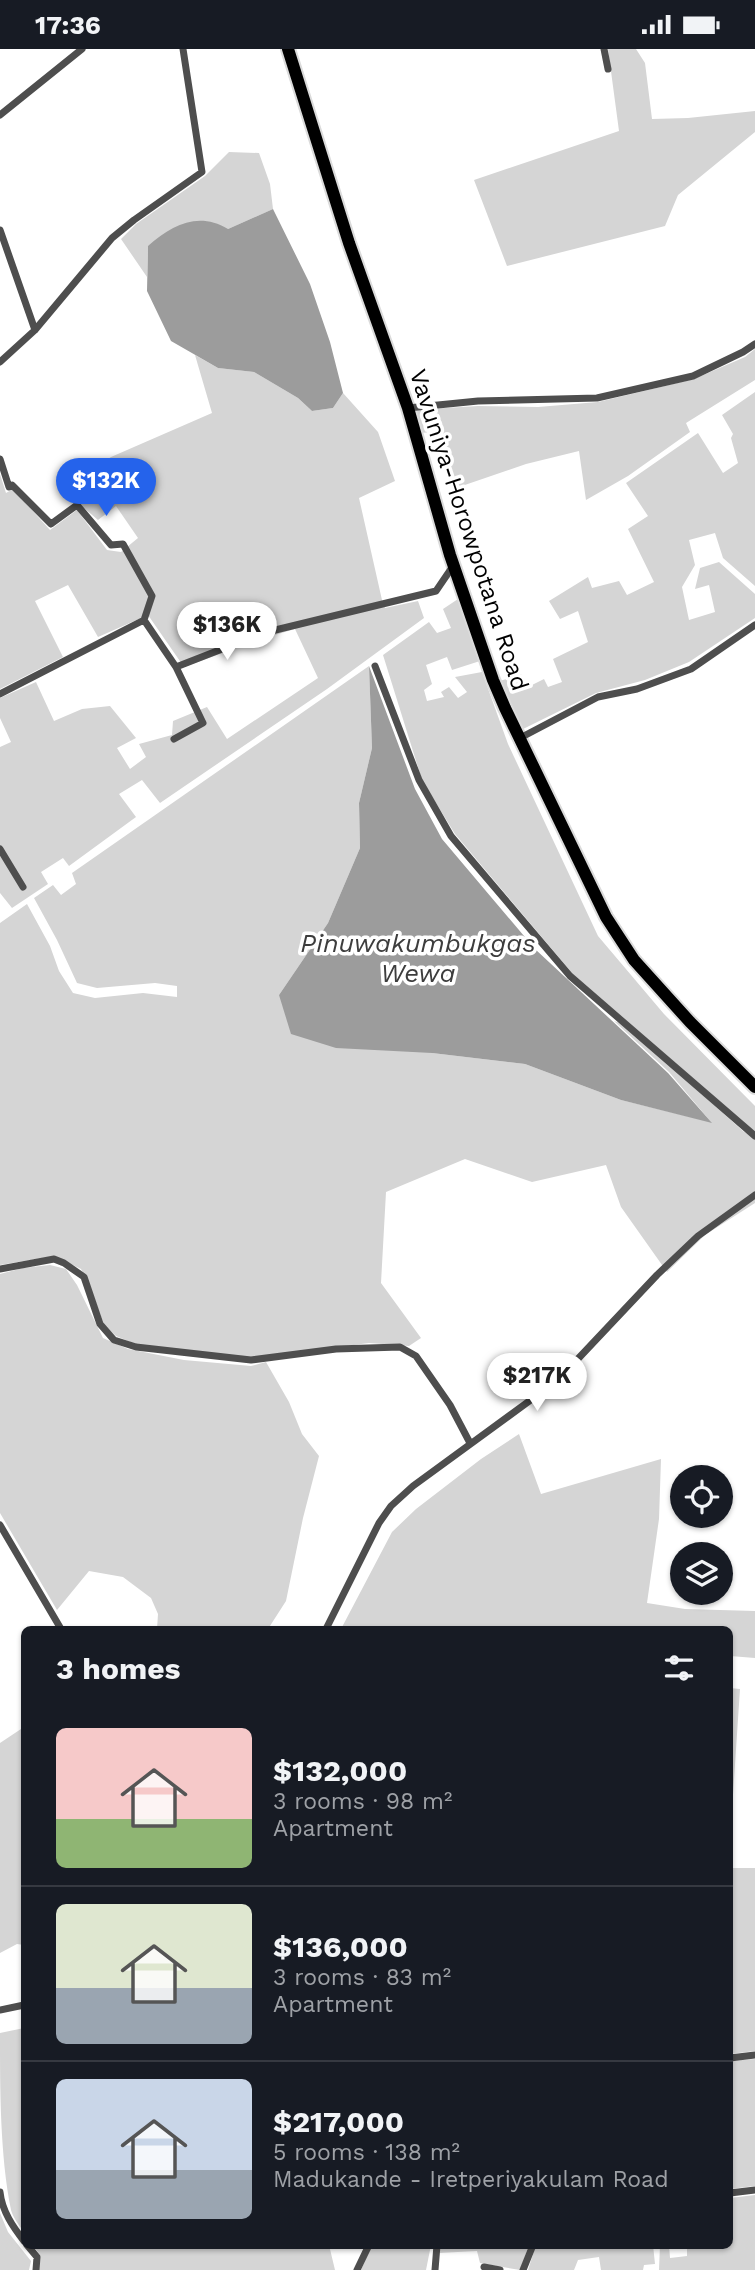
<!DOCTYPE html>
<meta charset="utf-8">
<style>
:root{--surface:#171b24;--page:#20242c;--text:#f1f3f6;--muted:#9ea1a6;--line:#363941;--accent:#2563eb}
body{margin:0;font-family:"Work Sans",sans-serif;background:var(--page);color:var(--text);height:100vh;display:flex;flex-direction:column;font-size:26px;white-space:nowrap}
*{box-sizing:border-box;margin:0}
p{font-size:23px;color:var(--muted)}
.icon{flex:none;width:38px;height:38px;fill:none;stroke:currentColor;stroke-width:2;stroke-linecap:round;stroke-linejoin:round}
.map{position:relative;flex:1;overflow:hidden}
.details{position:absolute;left:21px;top:1577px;width:712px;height:623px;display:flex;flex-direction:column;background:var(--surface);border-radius:10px;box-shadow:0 2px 5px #0004}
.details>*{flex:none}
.fabs{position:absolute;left:670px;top:1416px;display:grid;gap:14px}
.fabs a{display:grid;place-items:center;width:63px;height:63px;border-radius:50%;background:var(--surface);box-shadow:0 2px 5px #0004;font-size:35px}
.price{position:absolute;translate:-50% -60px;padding:0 16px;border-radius:24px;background:#fff;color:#222;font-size:23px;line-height:46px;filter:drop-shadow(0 2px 4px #0008)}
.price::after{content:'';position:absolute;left:50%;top:42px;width:21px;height:16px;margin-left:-10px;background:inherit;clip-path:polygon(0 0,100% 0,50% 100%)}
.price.current{background:var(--accent);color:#fff}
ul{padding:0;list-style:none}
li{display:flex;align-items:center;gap:21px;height:175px;padding:0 35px}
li+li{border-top:2px solid var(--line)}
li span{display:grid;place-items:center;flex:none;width:196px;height:140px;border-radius:10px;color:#555}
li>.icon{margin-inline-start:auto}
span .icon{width:84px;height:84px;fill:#fffc;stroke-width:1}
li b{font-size:30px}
h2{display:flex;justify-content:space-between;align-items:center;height:84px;padding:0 35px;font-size:30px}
.status{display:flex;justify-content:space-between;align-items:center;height:49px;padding:0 35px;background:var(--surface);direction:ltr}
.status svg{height:19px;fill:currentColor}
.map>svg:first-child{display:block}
</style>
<div class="status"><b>17:36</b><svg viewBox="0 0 49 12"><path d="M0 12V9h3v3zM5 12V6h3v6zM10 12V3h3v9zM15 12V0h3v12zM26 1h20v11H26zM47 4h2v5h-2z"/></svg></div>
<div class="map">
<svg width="755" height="2221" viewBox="0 0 755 2221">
<rect width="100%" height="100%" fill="#fff"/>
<!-- green -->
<path fill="#d5d5d5" d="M608,0H636L645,14L652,70L688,69L755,62V83L678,146L665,177L507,217L474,131L619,82Z
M229,103L259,104L270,135L273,160L228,180L148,197L147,228L121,190L136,175L205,127Z
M755,300V331L686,374L690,383L628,427L586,451L579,402L526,415L456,439L436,383L417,384L412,361L478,357L538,358L598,353L694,330L745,308Z
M195,306L218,319L254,323L298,349L312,362L333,359L343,344L378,383L395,432L359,449L382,551L385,559L418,552L424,569L327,640L160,754L142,731L119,745L136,768L69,817L63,809L41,823L48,835L12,859L0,844V698L11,693L0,669V649L36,633L54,672L82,660L110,657L136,689L117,699L130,720L146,708L139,695L172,686L173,672L207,658L227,690L318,629L295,580L261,590L184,618L148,566L98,588L68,536L35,552L63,608L0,640V425L6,444L13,440L50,481L77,461L107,501L121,503L138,489L116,457L98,471L77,453L74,454L62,440L111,408L212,364Z
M755,343V537L723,509L715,484L689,491L695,516L682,538L689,571L715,563L709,536L695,540L700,519L719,513L755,545V569L689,613L645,631L596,644L521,681L500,632L521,625L528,638L544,630L548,638L562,633L553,610L588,593L578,562L560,570L549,552L588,528L592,539L619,532L627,546L654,533L628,480L648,467L626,434L698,384L723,424L738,414L731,389L733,385L722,366Z
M461,548L480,612L452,621L447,608L426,616L432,635L424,641L427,652L444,648L441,643L449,638L458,649L467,643L455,628L482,623L508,695L598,887L664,965L755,1057V1083L573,925L455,785L422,731L383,606L429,573L437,584L451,579L443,560Z
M369,617L372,699L359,754L360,799L328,874L279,946L432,1004L525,1015L621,1051L711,1073L669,1023L614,972L623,975L743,1082L755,1089V1154L705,1186L667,1223L621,1158L606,1116L532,1133L465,1110L386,1143L381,1234L421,1289L409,1297L369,1294L252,1309L135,1295L116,1287L104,1276L90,1237L81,1220L54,1207L0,1216V874L27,855L50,897L59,922L73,944L95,949L143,944L177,948V937L155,934L97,939L77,934L57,891L34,849L53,836L61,846L76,835L72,824Z
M50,1216L66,1220L77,1236L103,1289L128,1300L184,1311L251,1317L266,1313L289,1353L302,1385L319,1407L303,1469L286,1552L268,1580H157L158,1565L151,1549L123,1528L89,1522L57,1561L0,1464V1225L23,1219Z
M519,1385L541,1445L661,1410L659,1470L647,1554L685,1560L755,1562V1609L730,1607V1580H341L392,1483L416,1460L481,1410Z
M730,1639L740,1640L732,1761V1807H730Z
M24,1678V1896L17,1895L0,1904V1694Z
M730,1819H755V2002L730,2005Z
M24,1979V2184C20,2177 13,2169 11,2161C0,2106 0,2041 0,1984Z
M755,2010V2137L730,2140V2012Z
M755,2146V2221H659L660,2196H669L670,2209L687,2207V2196H730V2149Z
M0,2164L8,2183L31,2212L29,2221H0Z
M33,2196H329L335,2221H39L40,2206Z
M378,2196H431L426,2221H361L370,2200Z
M439,2196H529L520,2221L480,2214L477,2202L439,2204Z
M536,2196H653L655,2215L644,2216L643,2221H601L599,2208L578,2211L574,2221H528Z"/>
<!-- water -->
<path fill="#9c9c9c" d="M273,160L310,235L330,293L343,344L333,359L312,362L298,349L254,323L218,319L171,292L147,242L148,197C172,176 198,162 228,180Z
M369,617L415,740L442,790L535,900L668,1024L712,1074L621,1051L525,1015L432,1004L336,999L291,985L279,946L328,874L360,799L359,754L372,699Z"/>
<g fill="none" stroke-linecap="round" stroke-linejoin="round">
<!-- highway casing -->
<g stroke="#dbdbdb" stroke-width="16">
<path id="highway" d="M288,0L349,194L408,359L450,506L493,631L505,659L606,868L634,911L690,973L755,1038"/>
</g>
<!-- street -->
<path stroke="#4e4e4e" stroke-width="7" d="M604,0L608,20
M0,66L82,0
M0,181L35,281
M0,313L35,281L112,189L134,171L202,123L183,0
M408,359L478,352L597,349L693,327L743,303L755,295
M0,410L9,438L12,436L51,475L77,456L111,496L123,495L152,547L144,571
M375,617L419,731L451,787L570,927L755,1087
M0,645L144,571L176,618L263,584L436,542L453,517
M520,689L598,648L637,640L691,620L755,576
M174,690L203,674L176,618
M0,800L23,838
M0,1220L54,1210L64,1214L84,1228L100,1275L114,1291L136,1298L251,1311L336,1300L400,1298L416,1307L450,1356L470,1394
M0,1476L61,1580
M326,1580L379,1474L391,1457L413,1437L558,1331L657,1226L698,1187L755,1146
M0,1961L24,1956
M730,2009L755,2006
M0,2143C2,2162 13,2178 24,2192
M730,2144L755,2141
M27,2196L37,2208L36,2221
M484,2218L500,2221
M357,2221L369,2196
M435,2221L437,2196
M523,2221L533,2196"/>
<!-- highway -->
<use href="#highway" stroke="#000" stroke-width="12"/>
</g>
<g text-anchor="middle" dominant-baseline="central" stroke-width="7" stroke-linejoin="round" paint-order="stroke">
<!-- street labels -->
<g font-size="24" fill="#000" stroke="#fff">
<text transform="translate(469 481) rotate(72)">Vavuniya-Horowpotana Road</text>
</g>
<!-- water labels -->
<g font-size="26" font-style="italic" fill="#3d3d3d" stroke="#fff">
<text x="418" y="894">Pinuwakumbukgas<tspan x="418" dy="30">Wewa</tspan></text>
</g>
</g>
</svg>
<div class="fabs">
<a><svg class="icon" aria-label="locate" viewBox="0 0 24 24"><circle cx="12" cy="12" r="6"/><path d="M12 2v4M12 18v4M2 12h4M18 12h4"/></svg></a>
<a><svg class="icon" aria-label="layers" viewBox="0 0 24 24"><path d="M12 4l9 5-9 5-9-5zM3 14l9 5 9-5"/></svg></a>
</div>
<b class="price current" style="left:106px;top:469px">$132K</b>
<b class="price" style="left:227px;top:613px">$136K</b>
<b class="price" style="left:537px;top:1364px">$217K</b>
<section class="details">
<h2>3 homes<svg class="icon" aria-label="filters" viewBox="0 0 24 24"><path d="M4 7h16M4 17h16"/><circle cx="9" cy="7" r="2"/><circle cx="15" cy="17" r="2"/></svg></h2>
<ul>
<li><span style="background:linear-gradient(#f6c9c9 65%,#8fb573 0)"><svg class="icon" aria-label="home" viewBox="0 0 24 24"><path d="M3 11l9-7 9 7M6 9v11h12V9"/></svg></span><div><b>$132,000</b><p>3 rooms · 98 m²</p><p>Apartment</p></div></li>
<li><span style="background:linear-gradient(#dfe7d0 60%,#9aa5b1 0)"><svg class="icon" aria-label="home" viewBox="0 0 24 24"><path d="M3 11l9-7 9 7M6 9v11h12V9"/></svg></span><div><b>$136,000</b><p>3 rooms · 83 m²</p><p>Apartment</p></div></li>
<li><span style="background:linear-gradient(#c9d6e8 65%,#9aa5b1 0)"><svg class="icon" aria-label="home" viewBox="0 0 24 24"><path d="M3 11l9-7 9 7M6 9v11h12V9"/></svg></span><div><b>$217,000</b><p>5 rooms · 138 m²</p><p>Madukande - Iretperiyakulam Road</p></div></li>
</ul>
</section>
</div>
